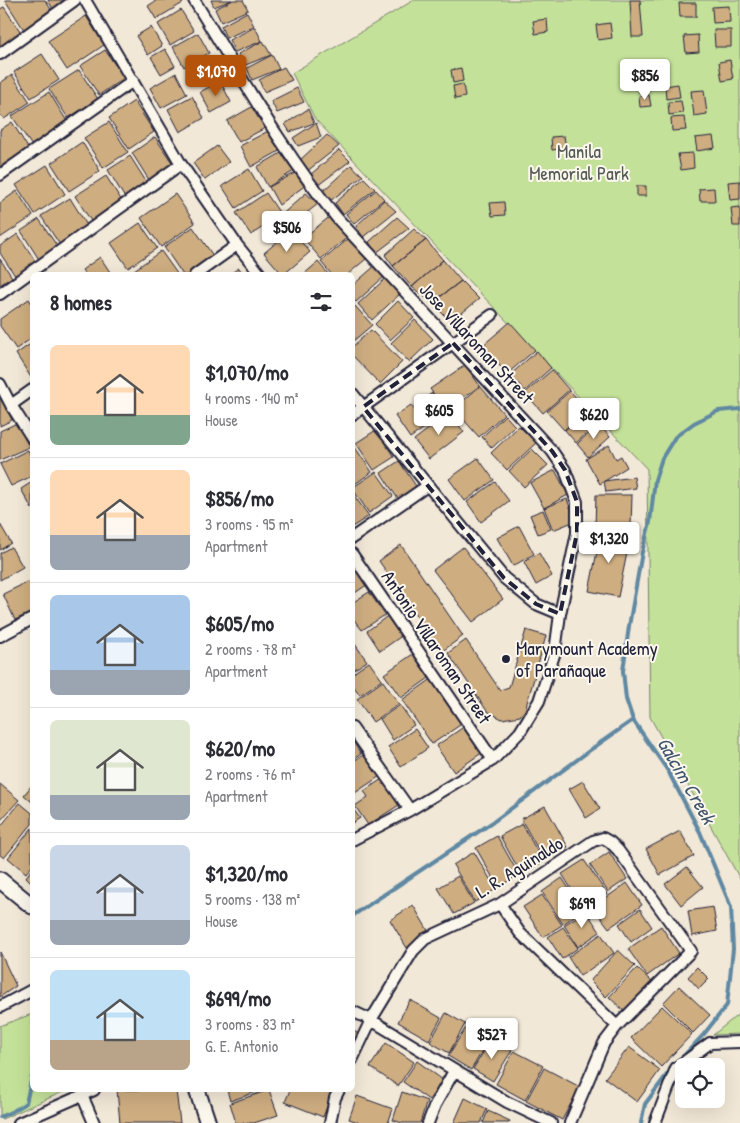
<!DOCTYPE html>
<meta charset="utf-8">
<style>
:root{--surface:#fff;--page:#f2f2f3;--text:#2b2b33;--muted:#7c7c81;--line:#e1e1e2;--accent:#b45309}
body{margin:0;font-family:"Patrick Hand",sans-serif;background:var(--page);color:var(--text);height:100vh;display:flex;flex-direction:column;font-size:19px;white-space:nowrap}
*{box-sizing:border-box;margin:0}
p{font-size:16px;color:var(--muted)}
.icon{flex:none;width:28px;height:28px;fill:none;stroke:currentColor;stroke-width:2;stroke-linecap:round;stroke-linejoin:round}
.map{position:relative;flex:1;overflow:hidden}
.panel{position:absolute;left:30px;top:272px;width:325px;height:820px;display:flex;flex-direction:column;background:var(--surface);border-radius:8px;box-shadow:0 5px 20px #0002}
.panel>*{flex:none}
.fabs{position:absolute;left:675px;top:1058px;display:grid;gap:10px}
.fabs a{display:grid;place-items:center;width:50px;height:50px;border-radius:8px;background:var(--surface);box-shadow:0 5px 20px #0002;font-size:25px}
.price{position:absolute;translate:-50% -42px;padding:0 11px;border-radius:5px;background:#fff;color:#222;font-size:16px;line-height:32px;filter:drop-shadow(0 1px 2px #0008)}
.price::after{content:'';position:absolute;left:50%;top:30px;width:15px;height:11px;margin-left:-8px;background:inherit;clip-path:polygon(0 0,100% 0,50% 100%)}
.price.active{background:var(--accent);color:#fff}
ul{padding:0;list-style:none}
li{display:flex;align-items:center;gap:15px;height:125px;padding:0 20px}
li+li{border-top:1px solid var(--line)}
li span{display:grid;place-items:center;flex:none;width:140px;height:100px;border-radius:8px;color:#555}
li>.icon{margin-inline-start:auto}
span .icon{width:60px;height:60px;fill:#fffc;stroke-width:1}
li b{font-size:21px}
h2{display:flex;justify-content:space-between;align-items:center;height:60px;padding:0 20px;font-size:21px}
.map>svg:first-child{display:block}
</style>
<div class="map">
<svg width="740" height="1123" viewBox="0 0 740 1123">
<rect width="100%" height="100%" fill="#f2e8d7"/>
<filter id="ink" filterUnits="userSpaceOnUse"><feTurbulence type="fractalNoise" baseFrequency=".02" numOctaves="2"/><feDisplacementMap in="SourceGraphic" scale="10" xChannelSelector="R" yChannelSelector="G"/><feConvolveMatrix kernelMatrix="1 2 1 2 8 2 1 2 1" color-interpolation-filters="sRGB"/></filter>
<g filter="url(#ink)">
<!-- green -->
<path fill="#c4e199" stroke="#73826a" d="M414,0H740V879L650,717L647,469L315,119L292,73Z
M740,1013V1034L713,1035Z
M32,1014V1090H67L2,1119L0,1118V1026Z"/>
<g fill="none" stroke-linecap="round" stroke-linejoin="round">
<!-- stream -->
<path stroke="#5f88a3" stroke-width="4" d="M352,916L493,822L593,748L633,720
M679,1061L704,1034L727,1005L733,949L731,907L700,832L668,771L633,720L626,699L623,671L629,626L642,552L650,522L655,480L662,458L675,437L694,423L718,411L740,409
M0,1117L15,1110L26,1103L32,1076
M641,1123L645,1104L672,1068"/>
</g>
<!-- building -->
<path fill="#cead81" stroke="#22223b" d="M5,0H45L54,14L26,33Z
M48,0H67L53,9Z
M157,0H181L183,3L156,19L148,6Z
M211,0H232L214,7Z
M233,0H243L248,10L221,22L215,9Z
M630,0H640L643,37H632Z
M679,3H696V17H680Z
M729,6L730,22L713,23L712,7Z
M4,7L22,34L0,49V9Z
M181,10L194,31L170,45L158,24Z
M247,12L254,26L226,38L221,26Z
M86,16L104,45L67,70L48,41Z
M547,19L548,32L535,34L533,21Z
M610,23L612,38L598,40L596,25Z
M151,27L162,46L148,55L136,36Z
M255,27L262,41L235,52L229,40Z
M714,30H731V47H715Z
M198,33L209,53L184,67L173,47Z
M698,35L699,52L686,53L684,36Z
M263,41L271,55L243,66L238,54Z
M165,49L175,66L161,74L151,57Z
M105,50L124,78L99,95L80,66Z
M42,54L59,80L31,98L14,72Z
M272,55L279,69L252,80L247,68Z
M730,60L733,79L722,81L719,62Z
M284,67L292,80L264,92L259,80Z
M461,68L463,81L453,83L451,70Z
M79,70L98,99L68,118L49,89Z
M176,73L187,94L161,108L150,88Z
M12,75L30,102L4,119L0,114V83Z
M648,77L649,91L639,92L637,78Z
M220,81L231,102L211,113L200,92Z
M463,84L465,97L455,99L453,86Z
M678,84L680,97L666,99L665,86Z
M297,88L304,102L277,113L271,101Z
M704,90L707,114L694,116L691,91Z
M49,92L68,123L32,146L12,116Z
M649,95L651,106L640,107L639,96Z
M192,96L204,118L180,132L168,109Z
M134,101L154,132L129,149L109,118Z
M681,101L683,113L669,115L668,102Z
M257,104L269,126L239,142L227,121Z
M308,109L314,123L290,132L285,124Z
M684,117L686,130L672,131L671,118Z
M12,122L28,148L0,167V130Z
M109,122L128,152L103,168L84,138Z
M316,123L321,137L298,146L293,138Z
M272,129L283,149L251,167L240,146Z
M327,135L339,146L306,172L299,161Z
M564,136L566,148L552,150L551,137Z
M713,136L715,148L697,151L695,138Z
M155,137L173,164L149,180L132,153Z
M82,142L100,171L69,191L51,163Z
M217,146L229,162L205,180L193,163Z
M286,150L297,169L268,187L257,167Z
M339,150L350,161L317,186L310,175Z
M693,153L694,168L681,170L678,154Z
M130,156L147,183L125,198L108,170Z
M47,165L65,194L35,214L16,185Z
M351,165L363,176L330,201L323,191Z
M249,169L262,191L236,208L222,186Z
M295,173L307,184L279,205L269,187Z
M106,176L122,201L91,221L75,196Z
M364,178L375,189L343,214L335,203Z
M740,181V199L730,200L728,182Z
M637,186H646V196H637Z
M714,188L715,201H700L699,189Z
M376,190L384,199L354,224L346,214Z
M17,191L33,216L0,238V203Z
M266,193L281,215L251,235L236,213Z
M306,193L318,204L285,230L277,219Z
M175,194L195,223L161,247L141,218Z
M70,198L88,227L60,245L41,216Z
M384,200L396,211L363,237L356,226Z
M504,202L505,215L492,216L490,203Z
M740,207V226H733L731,208Z
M332,215L349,236L321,259L303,238Z
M397,217L409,228L376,253L369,242Z
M39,219L59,249L40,261L21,231Z
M140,223L157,248L128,268L111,243Z
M193,227L214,257L187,275H183L164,247Z
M414,229L426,240L393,266L385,255Z
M291,230L310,252L283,275L264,253Z
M18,234L37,264L16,277L0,253V246Z
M348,239L366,259L347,275H332L321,262Z
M426,240L443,260L412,287L393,266Z
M161,251L178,275H127Z
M100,257L112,275H86L82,270Z
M0,259L12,277L0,285Z
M443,260L461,281L432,303L412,287Z
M318,262L329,275H303Z
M377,264L386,275L356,302L352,298V286Z
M239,268L244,275H228Z
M387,277L401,293L372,320L358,304Z
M461,281L479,299L451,322L432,303Z
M29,299L32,304V338L16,349L0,326V319Z
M398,301L414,318L390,340L375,324Z
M355,306L372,325L352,342V308Z
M415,320L433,339L409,362L391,343Z
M510,322L535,350L507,374L482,346Z
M371,330L402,362L380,384L352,355V347Z
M32,343V379L16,354Z
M537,351L551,368L525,391L510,375Z
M465,365L480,386L445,410L430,389Z
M552,370L569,390L543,413L525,393Z
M480,386L504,414L479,437L454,409Z
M570,391L587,409L564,430L547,411Z
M432,393L445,412L427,425L414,406Z
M0,395L12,420L0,426Z
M411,405L426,427L410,438L395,416Z
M587,411L598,423L576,443L565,430Z
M449,413L464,432L429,459L414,440Z
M505,415L515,426L492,448L482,437Z
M17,423L29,447L0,460V431Z
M599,424L610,437L588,457L577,444Z
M519,426L536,443L507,470L491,453Z
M376,430L394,457L374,470L356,443Z
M609,445L616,459L621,456L627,467L600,484L586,459Z
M354,446L372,472L352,486V447Z
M532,449L548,465L524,487L509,471Z
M28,450L32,459V476L11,486L0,464Z
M478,458L494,480L465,501L449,479Z
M399,461L416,486L398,499L381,473Z
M555,470L568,495L544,508L530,483Z
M376,472L393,496L369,513L352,488Z
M634,477L636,488L606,492L604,481Z
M32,482V509L21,489Z
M495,482L509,501L481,522L467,502Z
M352,493L369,516L352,527Z
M596,495H632L631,527H595Z
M567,499L575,521L553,530L544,508Z
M543,510L551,529L538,534L530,515Z
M0,524L11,543L0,550Z
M519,526L534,554L513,566L497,538Z
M601,532L630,538L618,597L589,591Z
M401,545L463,636L441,652L379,561Z
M11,547L23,567L0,580V553Z
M463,547L503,599L473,622L433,570Z
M539,553L552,576L536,585L524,562Z
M354,564L368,584L352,595V565Z
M32,580V612L15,620L3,594Z
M369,592L385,615L362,630L352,617V603Z
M389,615L403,635L380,651L367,631Z
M526,630L546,636L525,710L520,716L502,719L487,711L448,653L466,640L500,690L509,687Z
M352,640L367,661L352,671Z
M413,654L429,678L401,698L384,674Z
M369,662L382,680L360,695L352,684V674Z
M433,678L463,723L432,744L402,700Z
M383,681L399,704L373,722L357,699Z
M400,705L414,725L393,740L380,719Z
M465,726L483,752L454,772L436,746Z
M415,729L428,748L401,767L388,747Z
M352,740L361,754L352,760Z
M365,754L380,776L352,795V762Z
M382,779L399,805L368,825L355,806L368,797L364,791Z
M583,781L600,809L586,818L569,789Z
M0,784L19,800L0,821Z
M32,785V802L24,795Z
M20,803L32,813V824L4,858L0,855V827Z
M545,806L568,847L544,860L521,819Z
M352,808L360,818L352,823Z
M522,824L543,862L521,874L500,836Z
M32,828V866L26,873L8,858Z
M680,831L694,856L660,875L646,849Z
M497,836L519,875L498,887L476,848Z
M474,852L496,889L475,902L453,865Z
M609,852L627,879L608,892L590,865Z
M584,860L607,894L584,909L562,874Z
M687,867L703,887L681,905L665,884Z
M32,869V883L26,877Z
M458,876L474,903L454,914L438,888Z
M562,878L583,910L563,924L542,892Z
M627,883L642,905L609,928L593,907Z
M542,895L562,925L543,937L523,907Z
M413,905L430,934L407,948L390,920Z
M713,907L717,931L692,936L688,911Z
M640,909L652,927L631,942L619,924Z
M586,911L600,932L578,947L564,925Z
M661,926L679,953L647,976L628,949Z
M563,927L578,948L562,959L548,937Z
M601,934L614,953L580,976L568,957Z
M618,950L635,966L606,997L590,981Z
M0,952L16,986L0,997Z
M697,967L709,979L699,989L688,977Z
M637,968L652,982L624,1011L609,997Z
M679,986L710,1015L693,1033L663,1003Z
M410,1000L441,1018L429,1040L398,1022Z
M662,1006L692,1034L661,1067L631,1038Z
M446,1013L465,1024L449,1053L430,1042Z
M470,1021L492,1035L471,1070L448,1056Z
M352,1030L362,1036L352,1050Z
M492,1038L512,1050L493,1081L473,1069Z
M386,1043L414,1062L398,1086L370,1067Z
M629,1047L660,1070L637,1102L605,1078Z
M514,1051L543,1066L525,1100L496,1084Z
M417,1061L443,1080L429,1100L403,1082Z
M544,1068L580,1087L562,1120L526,1101Z
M117,1090H176L180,1123H120Z
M227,1090H262L230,1101Z
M269,1090L278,1115L254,1123H236L230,1103Z
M290,1090H330L333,1091L323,1117L285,1102Z
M402,1092L427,1101L420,1123H402L393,1120Z
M357,1096L393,1109L388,1123H361L349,1119Z
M465,1098L487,1109L481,1123H454Z
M488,1111L510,1121L509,1123H483Z"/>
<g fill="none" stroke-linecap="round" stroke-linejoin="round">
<!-- street casing -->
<g stroke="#22223b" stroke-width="14">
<path id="street" d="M85,0L181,164L237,245L261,275
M194,0C240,74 282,151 337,218L552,451L565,470L577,502V533L560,614L555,652L539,701L520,732L493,760L410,810L352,840
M0,54L75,0
M0,175L133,81
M195,275L237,245
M0,294L181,164
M0,384L11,405L32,438
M352,393L504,578L536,604L560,614
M11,405L32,390
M352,415L492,315
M352,538L427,486
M352,554L493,760
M0,636L32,619
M352,728L410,810
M500,904L520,933L617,1026
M0,1007L32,990
M352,1011L371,1020L507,1102L551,1123
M352,1060L371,1020L413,951L425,939L500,904L593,841L603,838L610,842L618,850L691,951L617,1026L604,1043L570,1123
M82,1095L94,1123
M19,1123L94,1090
M330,1123L335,1098L339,1090
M428,1123L435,1105L454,1071
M655,1123L676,1068L710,1043L740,1042"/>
</g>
<!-- secondary casing -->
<g stroke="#22223b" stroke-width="19">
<path id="secondary" d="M0,880L32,906
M197,1090L208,1123"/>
</g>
<!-- street -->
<use href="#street" stroke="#fbf7ec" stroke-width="10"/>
<!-- secondary -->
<use href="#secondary" stroke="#fbf7ec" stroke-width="15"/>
</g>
</g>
<!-- marked area -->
<path fill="none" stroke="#22223b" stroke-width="4" stroke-dasharray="10 6" stroke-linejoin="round" d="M453,343L552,451L565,470L577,502V533L560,614L536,604L504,578L363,407Z"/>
<!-- markers -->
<circle fill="#22223b" stroke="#fbf7ec" stroke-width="2" cx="506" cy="659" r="5"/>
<g text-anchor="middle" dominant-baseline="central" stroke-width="4" stroke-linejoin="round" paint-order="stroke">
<!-- park labels -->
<g font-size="19" fill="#535b57" stroke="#fbf7ec">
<text x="579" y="151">Manila<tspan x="579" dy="22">Memorial Park</tspan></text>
</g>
<!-- street labels -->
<g font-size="19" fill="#22223b" stroke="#fbf7ec">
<text transform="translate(477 343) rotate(47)">Jose Villaroman Street</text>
<text transform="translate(437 647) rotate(56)">Antonio Villaroman Street</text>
<text transform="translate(519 867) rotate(-32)">L. R. Aguinaldo</text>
</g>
<!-- poi labels -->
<g font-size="19" fill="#22223b" stroke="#fbf7ec" text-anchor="start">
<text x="516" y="648">Marymount Academy<tspan x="516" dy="22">of Parañaque</tspan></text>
</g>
<!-- water labels -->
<g font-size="20" font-style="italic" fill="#40556f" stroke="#fbf7ec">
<text transform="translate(687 780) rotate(60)">Galcim Creek</text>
</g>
</g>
</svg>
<div class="fabs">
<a><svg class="icon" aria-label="locate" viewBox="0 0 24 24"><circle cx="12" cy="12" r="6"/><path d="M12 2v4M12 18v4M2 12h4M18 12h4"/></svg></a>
</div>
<b class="price active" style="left:216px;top:97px">$1,070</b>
<b class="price" style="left:645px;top:101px">$856</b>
<b class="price" style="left:287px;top:253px">$506</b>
<b class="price" style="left:439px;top:436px">$605</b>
<b class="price" style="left:594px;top:440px">$620</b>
<b class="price" style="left:609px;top:564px">$1,320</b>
<b class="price" style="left:582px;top:929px">$699</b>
<b class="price" style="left:492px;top:1060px">$527</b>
<section class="panel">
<h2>8 homes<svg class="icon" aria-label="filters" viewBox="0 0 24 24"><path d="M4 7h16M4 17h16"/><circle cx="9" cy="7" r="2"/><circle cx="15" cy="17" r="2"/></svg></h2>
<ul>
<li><span style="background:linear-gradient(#ffd9b3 70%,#7fa58c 0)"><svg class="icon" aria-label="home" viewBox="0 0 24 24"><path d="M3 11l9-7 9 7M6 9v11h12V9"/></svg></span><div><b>$1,070/mo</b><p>4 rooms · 140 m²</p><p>House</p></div></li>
<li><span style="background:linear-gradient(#ffd9b3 65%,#9aa5b1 0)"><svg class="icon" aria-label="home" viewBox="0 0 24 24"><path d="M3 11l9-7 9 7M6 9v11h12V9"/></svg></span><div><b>$856/mo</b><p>3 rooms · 95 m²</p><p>Apartment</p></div></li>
<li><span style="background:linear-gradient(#a9c7e8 75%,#9aa5b1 0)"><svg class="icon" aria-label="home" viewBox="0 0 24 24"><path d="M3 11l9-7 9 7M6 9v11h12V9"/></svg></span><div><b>$605/mo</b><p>2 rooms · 78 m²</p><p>Apartment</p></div></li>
<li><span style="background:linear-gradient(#dfe7d0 75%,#9aa5b1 0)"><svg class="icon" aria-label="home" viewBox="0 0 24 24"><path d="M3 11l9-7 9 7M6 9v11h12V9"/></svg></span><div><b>$620/mo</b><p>2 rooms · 76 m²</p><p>Apartment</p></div></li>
<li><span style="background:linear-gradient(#c9d6e8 75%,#9aa5b1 0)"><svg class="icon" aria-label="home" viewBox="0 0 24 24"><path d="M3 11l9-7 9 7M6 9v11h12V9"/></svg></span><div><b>$1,320/mo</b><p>5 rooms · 138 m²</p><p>House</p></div></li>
<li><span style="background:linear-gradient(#bfe0f5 70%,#b9a48a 0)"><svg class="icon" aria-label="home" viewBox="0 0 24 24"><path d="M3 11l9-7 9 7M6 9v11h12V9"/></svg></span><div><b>$699/mo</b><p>3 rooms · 83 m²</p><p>G. E. Antonio</p></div></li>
</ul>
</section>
</div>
